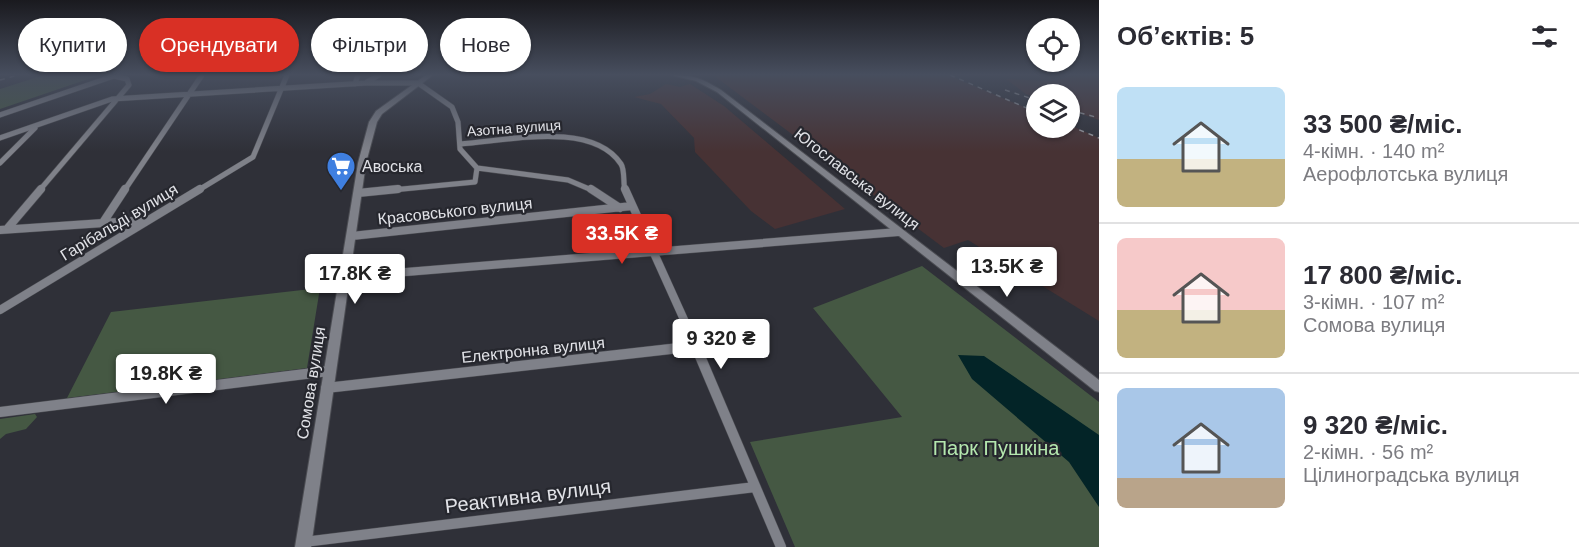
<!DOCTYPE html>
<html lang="uk">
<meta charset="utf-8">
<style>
:root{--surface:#fff;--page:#f2f2f3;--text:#2b2b33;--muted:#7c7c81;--line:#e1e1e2;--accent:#d93025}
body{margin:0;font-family:Helvetica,sans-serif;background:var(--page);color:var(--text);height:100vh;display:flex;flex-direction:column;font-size:22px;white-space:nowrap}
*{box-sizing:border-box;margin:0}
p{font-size:20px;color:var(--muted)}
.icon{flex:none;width:33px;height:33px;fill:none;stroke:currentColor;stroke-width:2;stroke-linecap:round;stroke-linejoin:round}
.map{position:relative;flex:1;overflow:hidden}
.sheet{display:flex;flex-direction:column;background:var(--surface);width:480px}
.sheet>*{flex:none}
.banner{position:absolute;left:18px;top:18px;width:570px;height:54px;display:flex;gap:12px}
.buttons{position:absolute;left:1026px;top:18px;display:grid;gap:12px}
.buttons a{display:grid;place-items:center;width:54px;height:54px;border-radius:50%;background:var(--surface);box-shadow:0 2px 4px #0004;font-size:30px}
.price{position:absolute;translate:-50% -51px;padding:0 14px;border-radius:6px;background:#fff;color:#222;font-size:20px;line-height:39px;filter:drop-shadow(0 2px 3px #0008)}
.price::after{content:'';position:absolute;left:50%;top:36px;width:18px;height:14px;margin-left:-9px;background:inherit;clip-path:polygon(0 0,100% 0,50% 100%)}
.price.selected{background:var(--accent);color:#fff}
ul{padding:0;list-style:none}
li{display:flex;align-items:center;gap:18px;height:150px;padding:0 18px}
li+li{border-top:2px solid var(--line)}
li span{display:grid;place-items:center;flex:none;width:168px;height:120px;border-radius:9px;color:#555}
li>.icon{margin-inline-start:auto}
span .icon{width:72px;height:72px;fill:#fffc;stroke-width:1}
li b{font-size:26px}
h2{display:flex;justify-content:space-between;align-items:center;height:72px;padding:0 18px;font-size:26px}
.tag{padding:0 21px;border-radius:27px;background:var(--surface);box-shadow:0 2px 4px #0004;font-size:21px;line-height:54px}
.tag.selected{background:var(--accent);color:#fff}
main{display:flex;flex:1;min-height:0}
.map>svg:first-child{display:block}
</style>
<main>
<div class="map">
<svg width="1099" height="547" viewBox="0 0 1099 547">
<rect width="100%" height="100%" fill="#2f3038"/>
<!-- industrial -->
<path fill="#473234" d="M713,75H948L1036,112V128H1070V125L1099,138V321L968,240L944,248Z
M1079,75H1099V120L1070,110V94H1036V98L1026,94L1006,79L1051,81Z
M666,84L680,87L690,84L724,106L845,209L775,229L751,211L695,152L694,138L661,104L634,97L650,94Z"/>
<!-- green -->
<path fill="#455843" d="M44,75H100L0,109V89Z
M922,266L1099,402V547H795L750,442L902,417L813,308Z
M320,288L307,368L67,398L111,312Z
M35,414L37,417L26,429L6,434L0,439V419Z"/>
<!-- water -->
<path fill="#032427" d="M958,355L984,356L1099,435V507L1069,462L972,379Z"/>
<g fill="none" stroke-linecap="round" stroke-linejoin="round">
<!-- street-far2 casing -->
<g stroke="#4c4d53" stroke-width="6">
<path id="street-far2" d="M367,82L379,75
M355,84L358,75
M0,115L114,76L127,79L129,85L39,191
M0,138L112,99L366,83H418L452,107L458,122L460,149L477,168L475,182L382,191
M460,144C506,141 592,120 621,164C625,170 623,183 625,191
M0,163L35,128
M477,168L568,180L594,191
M124,191L202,75
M197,191L253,157L287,75"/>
</g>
<!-- street-far1 casing -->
<g stroke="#4c4d53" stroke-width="9">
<path id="street-far1" d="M591,189L620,208
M625,189L695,344
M358,193L398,189
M104,221L125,189
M7,229L41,189
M0,230L148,220
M352,236L632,206
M345,277L898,232
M0,310L200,189
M701,344L741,337"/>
</g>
<!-- street casing -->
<g stroke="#4c4d53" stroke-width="11">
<path id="street" d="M694,342L781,547
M326,388L697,346L704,342
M0,412L329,371
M304,542L755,487"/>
</g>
<!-- secondary casing -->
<g stroke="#4c4d53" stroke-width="2">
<path id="secondary" d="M426,75H433L382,114L377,122L366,163L311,547H295L358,163L369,122L376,111Z
M671,75C694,75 701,78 721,90L1099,380V392L1095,391L717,92L696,81Z"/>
</g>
<!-- street-far2 -->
<use href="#street-far2" stroke="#7f8189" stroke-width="5"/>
<!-- street-far1 -->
<use href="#street-far1" stroke="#7f8189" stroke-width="8"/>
<!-- street -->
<use href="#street" stroke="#7f8189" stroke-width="10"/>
<!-- secondary -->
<use href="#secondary" fill="#7f8189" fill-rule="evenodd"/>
<!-- rail -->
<path stroke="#98999f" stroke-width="1.5" stroke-dasharray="5 5" stroke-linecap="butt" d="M950,75L1036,112
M0,80L18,75
M1005,90L1036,100
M1070,110L1099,118
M1070,126L1099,138"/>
</g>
<!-- wall -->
<path fill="#5e5652" d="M322,343V346L320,359L312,360L311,357Z"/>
<!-- shaded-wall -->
<path fill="#4c4642" d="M322,343V346L320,359L319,356Z"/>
<!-- building -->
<path fill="#6d645f" stroke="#4c4642" stroke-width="1.5" d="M322,343L319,356L311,357L313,344Z"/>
<!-- sky -->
<linearGradient id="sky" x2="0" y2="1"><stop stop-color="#1a1a1f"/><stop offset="0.49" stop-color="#474e5e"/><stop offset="1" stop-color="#474e5e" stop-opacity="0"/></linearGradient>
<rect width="1099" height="152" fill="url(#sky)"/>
<!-- icons -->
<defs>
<g id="supermarket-pin" transform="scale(1.5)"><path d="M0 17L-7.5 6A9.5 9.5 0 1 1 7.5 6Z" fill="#3f7fe0" stroke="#26272e"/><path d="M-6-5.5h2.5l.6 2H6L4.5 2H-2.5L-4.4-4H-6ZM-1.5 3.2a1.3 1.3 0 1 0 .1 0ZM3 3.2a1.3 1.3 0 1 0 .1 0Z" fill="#fff"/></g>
</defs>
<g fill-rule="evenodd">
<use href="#supermarket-pin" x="341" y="166"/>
</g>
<g text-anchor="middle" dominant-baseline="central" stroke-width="4.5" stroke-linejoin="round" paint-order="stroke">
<!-- far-street labels -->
<g font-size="14" fill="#e1e2e7" stroke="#26272e">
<text transform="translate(514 128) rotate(-4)">Азотна вулиця</text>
</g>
<!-- poi labels -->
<g font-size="16" fill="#e1e2e7" stroke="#26272e" text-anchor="start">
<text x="362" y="166">Авоська</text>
</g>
<!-- street labels -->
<g font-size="16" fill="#e1e2e7" stroke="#26272e">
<text transform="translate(857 179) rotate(38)">Югославська вулиця</text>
<text transform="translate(455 211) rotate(-6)">Красовського вулиця</text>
<text transform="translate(119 222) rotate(-31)">Гарібальді вулиця</text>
<text transform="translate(533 350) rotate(-6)">Електронна вулиця</text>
<text transform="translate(311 383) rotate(-81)">Сомова вулиця</text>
</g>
<!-- near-park labels -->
<g font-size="20" fill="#b4e7ae" stroke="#26272e">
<text x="996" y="448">Парк Пушкіна</text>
</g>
<!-- near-street labels -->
<g font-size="20" fill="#e1e2e7" stroke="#26272e">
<text transform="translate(528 496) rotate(-7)">Реактивна вулиця</text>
</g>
</g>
</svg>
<div class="buttons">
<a><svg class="icon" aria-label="locate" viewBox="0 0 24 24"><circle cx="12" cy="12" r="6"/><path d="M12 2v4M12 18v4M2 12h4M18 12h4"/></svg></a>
<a><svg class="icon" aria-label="layers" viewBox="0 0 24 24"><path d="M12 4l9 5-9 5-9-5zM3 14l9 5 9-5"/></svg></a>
</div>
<b class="price selected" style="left:622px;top:265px">33.5K ₴</b>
<b class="price" style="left:1007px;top:298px">13.5K ₴</b>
<b class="price" style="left:355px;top:305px">17.8K ₴</b>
<b class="price" style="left:721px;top:370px">9 320 ₴</b>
<b class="price" style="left:166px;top:405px">19.8K ₴</b>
<div class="banner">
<a class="tag">Купити</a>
<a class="tag selected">Орендувати</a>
<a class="tag">Фільтри</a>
<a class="tag">Нове</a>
</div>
</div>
<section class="sheet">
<h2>Об’єктів: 5<svg class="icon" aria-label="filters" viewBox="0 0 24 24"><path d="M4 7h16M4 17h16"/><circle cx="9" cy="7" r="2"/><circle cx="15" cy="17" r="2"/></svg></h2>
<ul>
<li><span style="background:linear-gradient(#bfe0f5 60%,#c2b280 0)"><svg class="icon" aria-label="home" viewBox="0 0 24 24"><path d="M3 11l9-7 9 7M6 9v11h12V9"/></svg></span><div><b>33 500 ₴/міс.</b><p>4-кімн. · 140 m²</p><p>Аерофлотська вулиця</p></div></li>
<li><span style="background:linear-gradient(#f6c9c9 60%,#c2b280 0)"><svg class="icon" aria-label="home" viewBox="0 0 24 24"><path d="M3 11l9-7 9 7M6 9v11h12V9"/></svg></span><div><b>17 800 ₴/міс.</b><p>3-кімн. · 107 m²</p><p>Сомова вулиця</p></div></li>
<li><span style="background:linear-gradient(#a9c7e8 75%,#b9a48a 0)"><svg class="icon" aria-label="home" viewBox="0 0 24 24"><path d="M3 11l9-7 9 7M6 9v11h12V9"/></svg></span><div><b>9 320 ₴/міс.</b><p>2-кімн. · 56 m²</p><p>Цілиноградська вулиця</p></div></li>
</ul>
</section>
</main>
